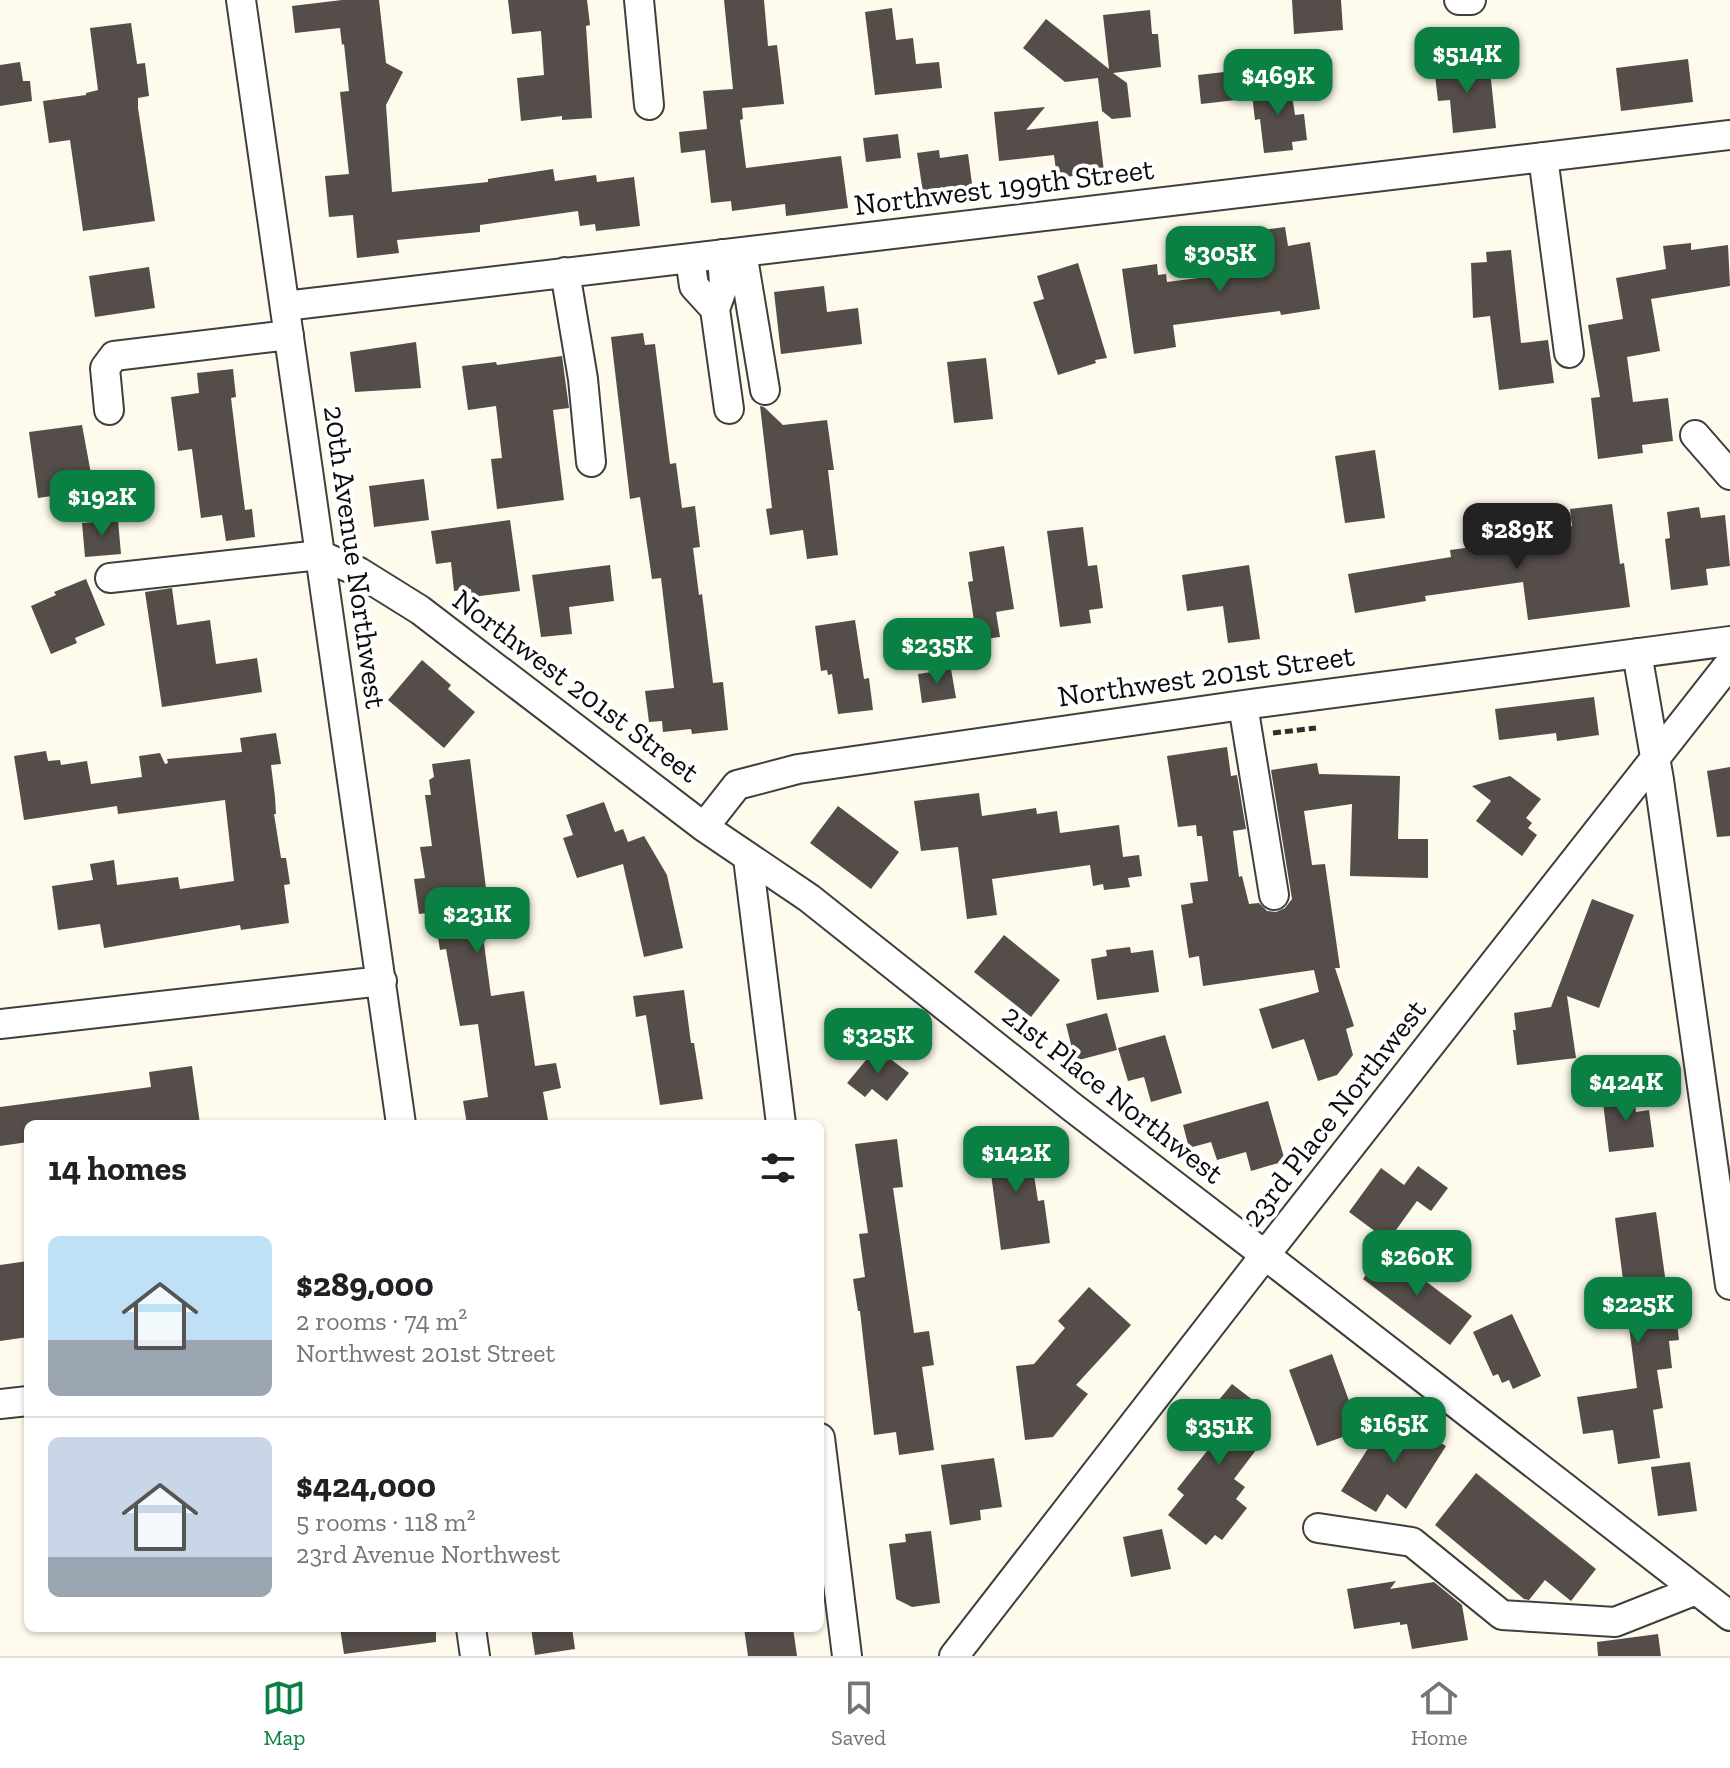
<!DOCTYPE html>
<meta charset="utf-8">
<style>
:root{--surface:#fff;--page:#f2f2f2;--text:#202124;--muted:#757577;--line:#e0e0e0;--accent:#0b8043}
body{margin:0;font-family:"Zilla Slab",serif;background:var(--page);color:var(--text);height:100vh;display:flex;flex-direction:column;font-size:30px;white-space:nowrap}
*{box-sizing:border-box;margin:0}
p{font-size:26px;color:var(--muted)}
.icon{flex:none;width:44px;height:44px;fill:none;stroke:currentColor;stroke-width:2;stroke-linecap:round;stroke-linejoin:round}
.map{position:relative;flex:1;overflow:hidden}
.panel{position:absolute;left:24px;top:1120px;width:800px;height:512px;display:flex;flex-direction:column;background:var(--surface);border-radius:12px;box-shadow:0 2px 6px #0004}
.panel>*{flex:none}
.price{position:absolute;translate:-50% -68px;padding:0 18px;border-radius:16px;background:var(--accent);color:#fff;font-size:26px;line-height:52px;filter:drop-shadow(0 2px 4px #0008)}
.price::after{content:'';position:absolute;left:50%;top:48px;width:24px;height:18px;margin-left:-12px;background:inherit;clip-path:polygon(0 0,100% 0,50% 100%)}
.price.on{background:#222;color:#fff}
ul{padding:0;list-style:none}
li{display:flex;align-items:center;gap:24px;height:200px;padding:0 24px}
li+li{border-top:2px solid var(--line)}
li span{display:grid;place-items:center;flex:none;width:224px;height:160px;border-radius:12px;color:#555}
li>.icon{margin-inline-start:auto}
span .icon{width:96px;height:96px;fill:#fffc;stroke-width:1}
li b{font-size:34px}
h2{display:flex;justify-content:space-between;align-items:center;height:96px;padding:0 24px;font-size:34px}
.tabs{display:flex;justify-content:space-around;align-items:center;height:112px;border-top:2px solid var(--line);background:var(--surface);font-size:22px;color:var(--muted)}
.tabs a{display:grid;justify-items:center;gap:4px}
.tabs .on{color:var(--accent)}
.map>svg:first-child{display:block}
</style>
<div class="map">
<svg width="1730" height="1656" viewBox="0 0 1730 1656">
<rect width="100%" height="100%" fill="#fefaec"/>
<!-- building -->
<path fill="#544d49" d="M342,0H379L386,63L403,72L386,105L392,192L488,182V179L553,169L555,181L596,175L597,182L634,177L640,226L596,231L595,224L580,226L578,211L480,225V232L397,240L399,253L357,258L353,215L329,217L325,176L349,174L340,92L349,91L344,44L342,45L340,28L295,33L292,6Z
M508,0H587L590,25L586,26L592,118L562,120V116L521,121L517,78L544,75L541,31L512,34Z
M724,0H764L768,46L777,45L784,104L742,108L743,119L740,120L746,168L841,156L848,208L786,216L785,204L732,211L731,201L711,203L705,150L681,153L679,132L707,129L703,91L733,89Z
M1292,0H1341L1343,30L1294,34Z
M892,8L896,40L913,38L916,64L939,62L942,88L875,95L865,12Z
M1150,10L1152,34H1158L1161,67L1113,73L1127,83L1131,117L1112,119L1102,111L1098,78L1065,82L1023,48L1046,19L1109,69L1103,15Z
M131,23L137,64L145,63L149,96L138,98V108L155,221L83,231L70,140L49,143L43,101L86,95V93L98,90L90,28Z
M1688,59L1693,102L1621,111L1616,68Z
M1489,60L1496,128L1453,133L1450,100L1438,101L1434,66Z
M20,62L23,81H30L32,101L0,106V65Z
M1242,70L1245,99L1201,104L1198,75Z
M1290,82L1295,115L1304,114L1307,140L1292,142L1293,150L1264,153L1260,119L1255,120L1251,87Z
M1045,107L1026,130L1098,121L1104,172L1057,178L1054,155L999,161L994,112Z
M898,134L901,158L866,162L863,138Z
M939,150L940,158L968,154L973,191L959,193L961,202L925,206L917,153Z
M1285,227L1288,246L1310,242L1320,309L1281,315L1280,311L1173,325L1176,347L1134,354L1122,269L1157,264L1158,275L1166,274L1167,282L1268,269L1262,230Z
M1691,243V250L1728,245L1730,286L1651,299L1660,351L1627,357L1633,402L1668,398L1673,441L1642,445L1643,453L1598,459L1591,398L1600,397L1588,325L1623,319L1616,278L1666,269L1663,246Z
M1511,250L1521,343L1548,340L1554,383L1499,390L1490,316L1473,318L1471,263L1487,262L1486,252Z
M1078,263L1107,358L1095,360L1096,363L1058,375L1033,302L1044,299L1037,276Z
M149,267L155,308L95,317L89,276Z
M824,286L827,312L858,308L862,344L781,354L774,292Z
M643,333L645,345L655,344L670,464L676,463L682,508L695,506L700,547L693,548L699,595L702,594L713,683L723,682L728,730L692,734L691,729L663,732L662,721L649,722L645,691L674,688L661,578L652,579L640,497L630,499L611,337Z
M416,342L421,388L355,392L350,352Z
M562,356L569,408L553,410L564,500L497,509L491,459L502,458L496,406L468,410L462,366L496,362L497,365Z
M986,358L993,419L954,423L947,362Z
M233,369L236,397L231,398L239,464L245,510L252,509L255,537L226,541L222,515L201,518L192,449L178,451L171,397L199,393L197,373Z
M760,406L764,407L783,425L827,420L834,470H828L838,555L807,559L803,530L770,535L766,509L772,508Z
M82,425L94,490L38,498L29,432Z
M1375,450L1385,518L1345,523L1335,456Z
M424,479L429,520L374,527L369,486Z
M1612,504L1620,564L1624,563L1630,607L1528,620L1523,582L1425,596L1426,601L1355,613L1348,574L1451,557L1450,550L1519,541L1518,533L1572,526L1570,509Z
M1699,507L1701,518L1725,515L1730,566L1706,569L1708,585L1671,590L1665,539L1670,538L1667,512Z
M118,520L121,554L85,557L82,523Z
M510,520L520,591L472,597L471,589L454,591L451,562L436,564L431,531Z
M1083,527L1088,566L1097,565L1103,608L1089,610L1091,623L1060,627L1047,531Z
M1004,546L1014,609L996,612L1000,637L977,640L968,582L973,581L969,552Z
M610,565L614,601L569,607L572,634L541,637L532,575Z
M1249,565L1260,639L1228,643L1223,606L1187,611L1182,575Z
M86,579L105,625L75,638L77,643L51,654L31,606L56,595L54,592Z
M172,588L177,625L210,620L216,664L257,658L262,692L162,707L145,592Z
M855,620L864,679L869,678L873,710L838,714L832,674L828,675L827,670L821,671L815,626Z
M422,660L451,685L448,689L475,712L444,748L388,700Z
M951,669L956,698L922,703L918,674Z
M1594,697L1599,735L1557,741L1556,733L1499,740L1495,709Z
M276,733L281,764L271,765L275,797L276,814H274L281,858H286L290,884L284,885L289,923L241,930L240,925L104,948L100,924L58,930L52,886L93,880L90,864L114,860L117,885L178,877L180,889L234,881L225,800L118,814L117,806L24,820L14,756L46,751L48,761L60,760L61,765L87,761L91,784L142,777L139,756L160,753L165,764L168,763L167,759L242,752L240,738Z
M1227,747L1231,776L1237,775L1246,829L1233,831L1239,877L1242,876L1249,904L1259,903L1267,911L1276,912L1285,908L1292,899L1271,770L1317,763L1319,774L1400,776L1398,839H1428V878L1350,876L1352,804L1304,811L1312,865L1325,864L1340,968H1335L1354,1026L1346,1029L1353,1055L1337,1075L1318,1081L1304,1039L1272,1049L1259,1009L1319,992L1314,970L1203,986L1199,956L1189,958L1181,905L1193,903L1190,883L1208,881L1202,836H1197L1196,825L1178,827L1167,756Z
M470,759L488,905L479,906L491,996L524,991L535,1066L556,1063L561,1088L543,1092L548,1120L522,1124H467L463,1101L488,1097L478,1024L460,1026L446,949L440,950L434,912L419,914L414,879L425,878L420,847L432,846L425,795H431L429,780L434,777L432,764Z
M1730,767V836L1717,837L1707,771Z
M1510,776L1541,799L1526,818L1532,823L1528,828L1537,835L1522,856L1476,821L1491,801L1472,786Z
M979,793L982,816L1036,808L1037,814L1057,811L1060,833L1119,825L1123,857L1139,855L1142,876L1128,878L1130,887L1104,890L1103,884L1093,886L1090,865L992,879L997,915L967,919L958,847L921,851L914,801Z
M604,802L615,832L623,829L628,842L644,836L667,875L683,948L644,957L623,864L577,878L563,838L573,835L566,815Z
M838,806L899,852L871,889L810,843Z
M1592,899L1634,915L1599,1008L1567,996L1576,1058L1517,1065L1513,1030H1516L1514,1013L1551,1007Z
M1004,935L1060,980L1031,1017L974,972Z
M1130,947L1131,953L1153,950L1159,992L1097,1000L1091,959L1107,956L1106,950Z
M684,990L691,1043H694L703,1099L660,1105L646,1015L636,1017L633,996Z
M1107,1013L1117,1050L1075,1061L1066,1024Z
M1165,1035L1182,1093L1151,1102L1144,1077L1128,1081L1118,1048Z
M876,1048L909,1073L887,1101L872,1089L865,1097L847,1083Z
M192,1066L200,1124H28V1142L0,1146V1107L151,1087L149,1072Z
M1633,1090L1636,1112L1649,1110L1654,1147L1609,1152L1602,1094Z
M1268,1101L1285,1161L1251,1171L1246,1152L1217,1160L1211,1142L1189,1148L1183,1125Z
M1020,1131L1026,1170L1033,1169L1038,1201L1044,1200L1050,1243L1001,1250L986,1135Z
M897,1139L903,1187L893,1188L914,1333L929,1331L934,1365L922,1367L934,1450L899,1455L896,1432L874,1435L860,1311H858L853,1279L865,1277L859,1234L868,1233L855,1144Z
M1418,1166L1448,1188L1431,1211L1417,1201L1388,1241L1349,1212L1381,1168L1404,1185Z
M1656,1212L1668,1298L1674,1297L1679,1340L1669,1341L1672,1368L1657,1370L1663,1408L1653,1410L1660,1458L1618,1464L1613,1430L1583,1434L1577,1397L1637,1388L1615,1218Z
M1384,1250L1472,1316L1450,1345L1363,1279Z
M28,1261V1337L0,1341V1265Z
M1089,1287L1131,1325L1076,1385L1088,1394L1053,1437L1025,1440L1016,1366L1034,1364L1065,1328L1058,1321Z
M1512,1314L1541,1376L1513,1389L1509,1380L1502,1383L1498,1374L1493,1376L1473,1332Z
M1332,1354L1360,1431L1317,1446L1289,1370Z
M1232,1384L1267,1411L1244,1441L1256,1450L1234,1479L1245,1487L1236,1499L1247,1508L1222,1540L1215,1535L1206,1545L1168,1515L1184,1495L1177,1489L1211,1446L1190,1430L1215,1399L1218,1401Z
M1391,1412L1446,1446L1406,1509L1387,1494L1376,1512L1341,1491Z
M994,1458L1002,1507L980,1510L981,1520L950,1525L941,1465Z
M1690,1462L1697,1511L1658,1516L1651,1467Z
M1476,1473L1596,1569L1571,1601L1545,1580L1529,1600L1524,1599L1435,1525Z
M1162,1529L1171,1569L1131,1577L1123,1537Z
M931,1531L940,1603L912,1607L896,1599L889,1544L906,1542L905,1534Z
M1396,1581L1390,1589L1434,1582L1462,1605L1468,1640L1412,1649L1407,1624L1400,1625V1622L1354,1629L1347,1589Z
M340,1628H436V1642L344,1654Z
M531,1628H572L575,1649L535,1655Z
M744,1628H793L797,1656H748Z
M1658,1634L1661,1656H1598L1597,1642Z"/>
<g fill="none" stroke-linecap="round" stroke-linejoin="round">
<!-- minor casing -->
<g stroke="#3f3f3f" stroke-width="32">
<path id="minor" d="M241,0L401,1124
M639,0L649,105
M1459,0H1471
M1543,157L1569,353
M742,252L765,390
M722,254L724,284L715,309L729,409
M690,258L694,286L715,309
M565,272L583,379L591,462
M285,306L1730,135
M109,410L105,368L114,356L289,335
M1695,435L1730,475
M110,578L320,555L359,572L420,610L704,827L737,785L798,769L1243,705L1730,641
M1637,653L1659,780L1730,1285
M1730,663L1265,1255L1730,1616
M1243,705L1274,895
M704,827L809,898L1072,1107L1265,1255L954,1656
M748,858L781,1124
M0,1024L382,981
M0,1404L28,1401
M820,1438L847,1656
M1318,1528L1412,1542L1502,1615L1615,1622L1696,1590
M471,1628L475,1656"/>
</g>
<!-- path -->
<path stroke="#2e2e2e" stroke-width="5" stroke-dasharray="8 4" stroke-linecap="butt" d="M1273,733L1316,728"/>
<!-- minor -->
<use href="#minor" stroke="#fff" stroke-width="28"/>
</g>
<g text-anchor="middle" dominant-baseline="central" stroke-width="8" stroke-linejoin="round" paint-order="stroke">
<!-- street labels -->
<g font-size="30" fill="#0c0c0c" stroke="#fff">
<text transform="translate(1004 187) rotate(-7)">Northwest 199th Street</text>
<text transform="translate(355 557) rotate(82)">20th Avenue Northwest</text>
<text transform="translate(1206 676) rotate(-8)">Northwest 201st Street</text>
<text transform="translate(576 686) rotate(37)">Northwest 201st Street</text>
<text transform="translate(1113 1094) rotate(38)">21st Place Northwest</text>
<text transform="translate(1334 1113) rotate(-52)">23rd Place Northwest</text>
</g>
</g>
</svg>
<b class="price" style="left:1467px;top:95px">$514K</b>
<b class="price" style="left:1278px;top:117px">$469K</b>
<b class="price" style="left:1220px;top:294px">$305K</b>
<b class="price" style="left:102px;top:538px">$192K</b>
<b class="price on" style="left:1517px;top:571px">$289K</b>
<b class="price" style="left:937px;top:686px">$235K</b>
<b class="price" style="left:477px;top:955px">$231K</b>
<b class="price" style="left:878px;top:1076px">$325K</b>
<b class="price" style="left:1626px;top:1123px">$424K</b>
<b class="price" style="left:1016px;top:1194px">$142K</b>
<b class="price" style="left:1417px;top:1298px">$260K</b>
<b class="price" style="left:1638px;top:1345px">$225K</b>
<b class="price" style="left:1394px;top:1465px">$165K</b>
<b class="price" style="left:1219px;top:1467px">$351K</b>
<section class="panel">
<h2>14 homes<svg class="icon" aria-label="filters" viewBox="0 0 24 24"><path d="M4 7h16M4 17h16"/><circle cx="9" cy="7" r="2"/><circle cx="15" cy="17" r="2"/></svg></h2>
<ul>
<li><span style="background:linear-gradient(#bfe0f5 65%,#9aa5b1 0)"><svg class="icon" aria-label="home" viewBox="0 0 24 24"><path d="M3 11l9-7 9 7M6 9v11h12V9"/></svg></span><div><b>$289,000</b><p>2 rooms · 74 m²</p><p>Northwest 201st Street</p></div></li>
<li><span style="background:linear-gradient(#c9d6e8 75%,#9aa5b1 0)"><svg class="icon" aria-label="home" viewBox="0 0 24 24"><path d="M3 11l9-7 9 7M6 9v11h12V9"/></svg></span><div><b>$424,000</b><p>5 rooms · 118 m²</p><p>23rd Avenue Northwest</p></div></li>
</ul>
</section>
</div>
<nav class="tabs">
<a class="on"><svg class="icon" aria-label="map" viewBox="0 0 24 24"><path d="M3 6l6-2 6 2 6-2v14l-6 2-6-2-6 2zM9 4v14M15 6v14"/></svg>Map</a>
<a><svg class="icon" aria-label="saved" viewBox="0 0 24 24"><path d="M7 4h10v16l-5-4-5 4z"/></svg>Saved</a>
<a><svg class="icon" aria-label="home" viewBox="0 0 24 24"><path d="M3 11l9-7 9 7M6 9v11h12V9"/></svg>Home</a>
</nav>
